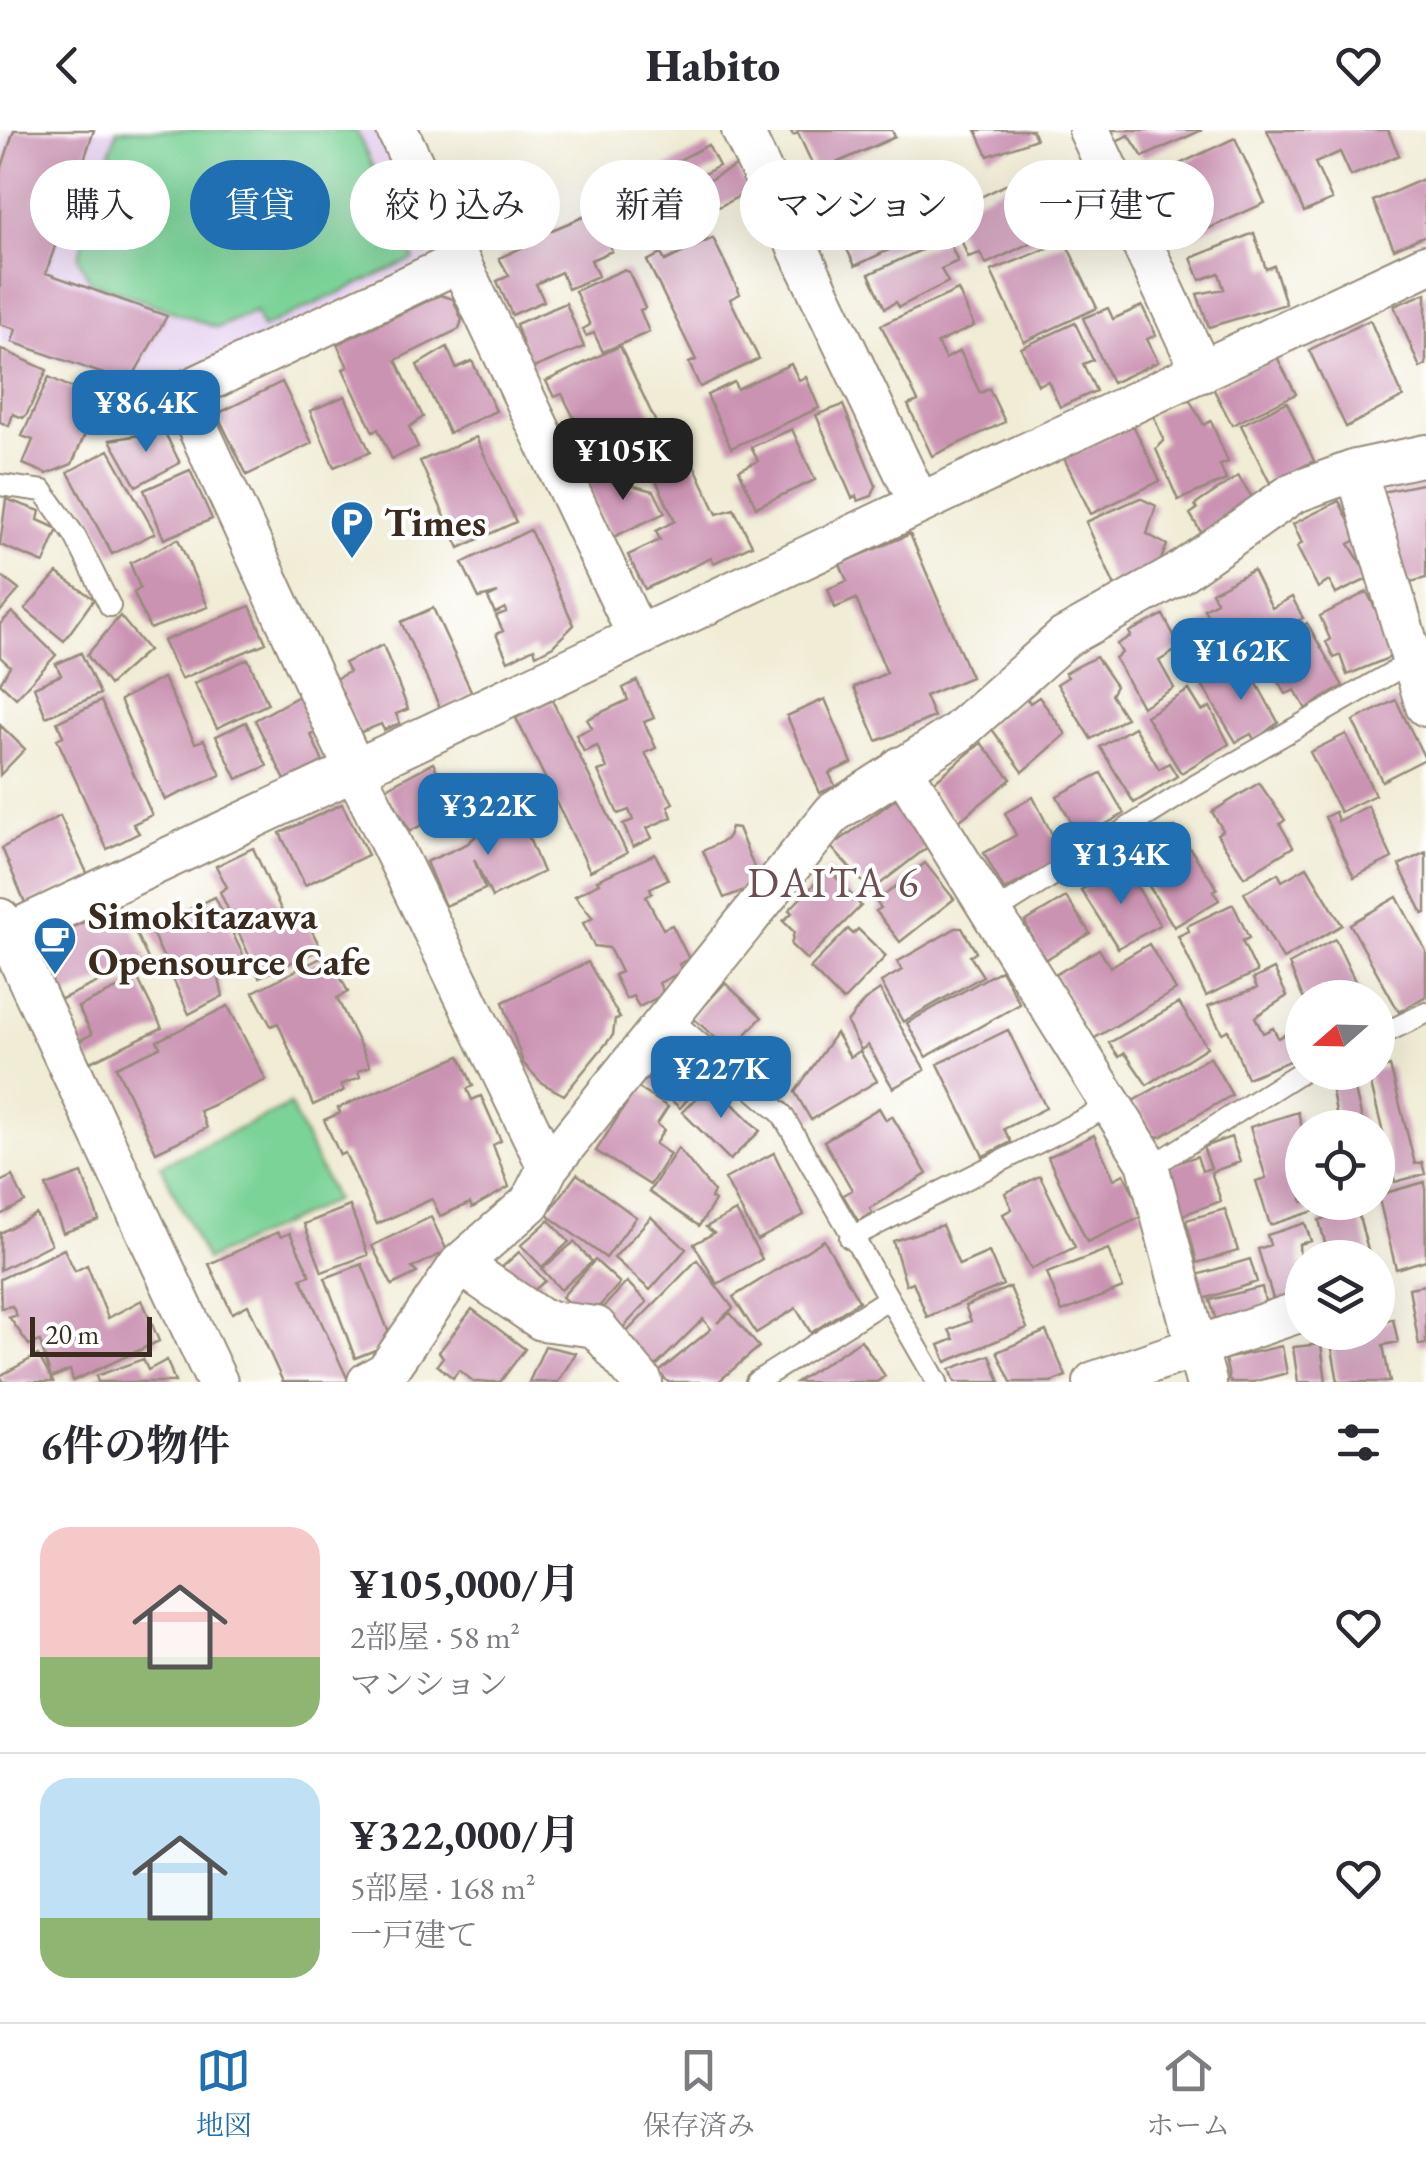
<!DOCTYPE html>
<html lang="ja">
<meta charset="utf-8">
<style>
:root{--surface:#fff;--page:#f7f7f7;--text:#2b2b33;--muted:#7c7c81;--line:#e1e1e2;--accent:#1f6fb2}
body{margin:0;font-family:"EB Garamond","Noto Serif JP",serif;background:var(--page);color:var(--text);height:100vh;display:flex;flex-direction:column;font-size:38px;white-space:nowrap}
*{box-sizing:border-box;margin:0}
p{font-size:32px;color:var(--muted)}
.icon{flex:none;width:55px;height:55px;fill:none;stroke:currentColor;stroke-width:2;stroke-linecap:round;stroke-linejoin:round}
.map{position:relative;height:1252px;overflow:hidden}
.sheet{display:flex;flex-direction:column;background:var(--surface);flex:1}
.sheet>*{flex:none}
.guide{position:absolute;left:30px;top:30px;width:1368px;height:90px;display:flex;gap:20px}
.needle{width:65px;rotate:250deg}
.fabs{position:absolute;left:1285px;top:850px;display:grid;gap:20px}
.fabs a{display:grid;place-items:center;width:110px;height:110px;border-radius:50%;background:var(--surface);box-shadow:0 10px 40px #0002;font-size:50px}
.scale{position:absolute;left:30px;bottom:25px;width:122px;box-sizing:border-box;padding-left:10px;border:5px solid #3b2a1e;border-top:0;font-size:28px;line-height:35px;white-space:nowrap;color:#3b2a1e;-webkit-text-stroke:8px #fff;paint-order:stroke}
.price{position:absolute;translate:-50% -85px;padding:0 22px;border-radius:20px;background:var(--accent);color:#fff;font-size:32px;line-height:65px;filter:drop-shadow(0 2px 5px #0008)}
.price::after{content:'';position:absolute;left:50%;top:60px;width:30px;height:22px;margin-left:-15px;background:inherit;clip-path:polygon(0 0,100% 0,50% 100%)}
.price.active{background:#222;color:#fff}
ul{padding:0;list-style:none}
li{display:flex;align-items:center;gap:30px;height:250px;padding:0 40px}
li+li{border-top:2px solid var(--line)}
li span{display:grid;place-items:center;flex:none;width:280px;height:200px;border-radius:30px;color:#555}
li>.icon{margin-inline-start:auto}
span .icon{width:120px;height:120px;fill:#fffc;stroke-width:1}
li b{font-size:42px}
h2{display:flex;justify-content:space-between;align-items:center;height:120px;padding:0 40px;font-size:42px}
.pill{padding:0 35px;border-radius:45px;background:var(--surface);box-shadow:0 10px 40px #0002;font-size:35px;line-height:90px}
.pill.active{background:var(--accent);color:#fff}
header{display:flex;justify-content:space-between;align-items:center;height:130px;padding:0 40px;background:var(--surface);font-size:45px;font-weight:800}
.tabs{display:flex;justify-content:space-around;align-items:center;height:140px;border-top:2px solid var(--line);background:var(--surface);font-size:28px;color:var(--muted)}
.tabs a{display:grid;justify-items:center;gap:5px}
.tabs .active{color:var(--accent)}
.map>svg:first-child{display:block}
</style>
<header><svg class="icon" aria-label="back" viewBox="0 0 24 24"><path d="M15 5l-7 7 7 7"/></svg>Habito<svg class="icon" aria-label="heart" viewBox="0 0 24 24"><path d="M12 20l-8-8c-3-5 5-10 8-4 3-6 11-1 8 4z"/></svg></header>
<div class="map">
<svg width="1426" height="1252" viewBox="0 0 1426 1252">
<rect width="100%" height="100%" fill="#fff"/>
<filter id="ink" filterUnits="userSpaceOnUse"><feTurbulence type="fractalNoise" baseFrequency=".01" numOctaves="2"/><feDisplacementMap in="SourceGraphic" scale="20" xChannelSelector="R" yChannelSelector="G"/><feConvolveMatrix kernelMatrix="1 2 1 2 8 2 1 2 1" color-interpolation-filters="sRGB"/></filter>
<filter id="wash" filterUnits="userSpaceOnUse"><feTurbulence type="fractalNoise" baseFrequency=".0048" numOctaves="4" result="noise"/><feDisplacementMap in="SourceGraphic" scale="40" xChannelSelector="R" yChannelSelector="G"/><feGaussianBlur stdDeviation="2.25" result="paint"/><feColorMatrix in="noise" values="0 0 0 0 0 0 0 0 0 0 0 0 0 0 0 0 0 1.4 0 .05"/><feComposite in="paint" operator="in"/></filter>
<g filter="url(#wash)">
<rect width="100%" height="100%" fill="#f0ecd5"/>
<!-- built -->
<path fill="#e6d2f0" d="M9,0H383L431,107L430,129L150,263L0,211V25Z"/>
<!-- green -->
<path fill="#7cd398" stroke="#5c7e5b" stroke-width="2.5" d="M117,0H356L414,129L262,198L255,181L217,198L90,151L78,128Z
M290,975L335,1070L206,1130L161,1035Z"/>
<g id="blocks">
<!-- building -->
<path fill="#cb93b2" d="M14,0H94L46,143L167,186L129,253L12,212L16,199L0,194V43Z
M790,0H892L895,7L816,42L798,3L793,5Z
M976,0H1032L1036,9L988,26Z
M1110,0H1202L1143,27L1129,5L1116,11Z
M1267,0H1388L1399,25L1351,46L1340,22L1315,33L1332,70L1304,82Z
M1235,8L1265,73L1190,107L1160,43Z
M708,15L719,36L662,66L651,45Z
M1050,33L1066,71L1074,68L1083,88L986,134L980,123L968,127L950,82Z
M900,34L931,100L855,136L845,115L857,109L846,85L837,89L827,68Z
M736,36L749,61L680,97L667,72Z
M1423,49L1426,105L1394,119L1373,71Z
M595,82L612,121L591,130L598,146L568,159L561,142L536,154L544,171L512,185L497,151L509,146L499,128L530,114L528,110Z
M1254,103L1266,139L1274,136L1286,174L1209,197L1197,164L1224,159L1219,143L1200,150L1191,128Z
M713,108L740,164L730,169L759,229L700,257L689,233L696,230L647,131L661,124L665,131Z
M947,108L958,131L941,139L948,152L899,177L896,172L885,178L869,144Z
M1065,111L1097,178L1024,212L991,141Z
M623,140L629,142L645,178L640,180L649,202L603,222L594,203L586,206L583,199L590,195L575,161Z
M958,160L974,196L937,213L945,229L960,221L980,263L989,259L1005,292L932,326L908,275L918,271L881,195Z
M1426,163V235L1420,238L1394,176Z
M440,165L453,169L462,190L459,199L396,230L423,287L409,297L418,317L392,329L378,299L373,302L343,239L348,237L337,214Z
M566,173L584,217L531,239L516,194Z
M1142,176L1156,205L1147,209L1158,232L1112,253L1083,188L1108,178L1113,189Z
M1370,190L1403,267L1346,297L1309,220Z
M1075,193L1093,230L1083,234L1096,261L1060,277L1048,251L1038,255L1021,218Z
M620,216L665,312L593,346L582,322L572,326L563,306L579,298L562,264L554,267L546,251Z
M447,217L456,238L472,231L496,281L449,303L417,235Z
M1,219L47,240L27,284L23,288L13,284L9,296L0,292Z
M1277,227L1296,264L1232,295L1213,258Z
M791,234L799,250L806,247L819,278L731,318L707,265L734,252L737,259Z
M49,247L86,265L79,291L87,299L72,334L47,344L23,334L33,310L22,306Z
M282,252L312,313L247,345L217,284Z
M141,262L140,273L152,275L150,299L100,300L98,267Z
M345,266L370,322L334,337L310,281Z
M1189,269L1204,295L1211,291L1228,332L1220,335L1226,350L1178,370L1156,319L1164,311L1153,285Z
M1287,272L1314,331L1270,353L1241,295Z
M843,275L876,356L872,366L858,371L856,366L852,368L816,285Z
M1133,295L1160,351L1091,384L1064,328Z
M792,299L815,350L756,377L739,340L758,331L751,317Z
M164,301L180,333L136,356L110,310Z
M476,307L516,392L459,418L420,331Z
M684,314L717,384L734,379L752,415L714,433L711,428L645,459L628,425L660,410L656,401L675,391L647,331Z
M109,320L155,403L112,424L68,342Z
M622,337L630,355L654,361L665,383L611,408L587,354Z
M190,340L212,389L164,409L144,360Z
M1238,346L1254,370L1202,404L1190,384L1197,379L1195,375Z
M1426,353V448L1403,454L1382,362Z
M1140,368L1156,376L1147,404L1167,415L1157,439L1117,461L1086,392Z
M6,369L40,381L38,390L58,399L44,433L0,415Z
M1339,371L1358,409L1349,414L1370,448L1336,464L1329,451L1318,458L1297,417L1302,413L1293,394Z
M530,400L574,495L553,516L536,525L534,518L508,531L496,504L503,501L496,486L506,482L505,478L495,483L488,468L498,463L479,468L462,433Z
M910,404L971,547L925,566L934,587L877,611L854,557L887,543L856,469L835,478L828,459L847,451L840,434Z
M178,409L208,477L150,499L134,463L140,458L130,433Z
M1253,440L1272,478L1292,467L1303,488L1196,546L1181,517L1159,531L1174,558L1142,577L1115,528L1122,523L1117,514L1131,506L1129,502L1163,485L1176,509L1210,490L1204,479L1217,472L1212,462Z
M57,443L94,469L64,511L25,479Z
M0,445L19,460L0,482Z
M1367,462L1398,524L1347,545L1340,525L1334,528L1326,512L1330,509L1320,486Z
M250,476L266,513L181,549L163,511Z
M433,478L473,565L441,580L401,492Z
M12,482L56,525L16,568L0,553L10,536L0,527V494Z
M120,486L148,520L109,555L87,525Z
M1307,493L1343,556L1306,579L1295,560L1286,564L1261,521Z
M383,515L408,579L396,584L400,593L384,600L381,594L359,603L335,549L349,542L344,533Z
M81,523L100,564L46,587L34,557L61,545L56,534Z
M1096,527L1116,556L1111,565L1126,588L1091,609L1057,554L1068,547L1065,543Z
M248,529L268,574L217,598L194,553Z
M1245,532L1278,592L1255,611L1251,604L1236,612L1202,555Z
M163,548L195,613L204,610L221,645L165,670L120,570Z
M637,551L654,588L644,592L656,618L645,623L673,673L668,676L672,687L647,698L652,708L633,717L623,694L633,690L629,680L618,684L598,641L607,638L597,616L584,622L576,605L592,598L587,589L628,570L623,558Z
M1189,560L1202,581L1210,577L1229,614L1181,643L1146,586Z
M301,565L319,602L311,605L323,632L285,650L255,590Z
M1026,567L1030,573L1039,567L1066,604L1023,642L989,595Z
M825,569L852,633L829,643L835,656L820,663L787,586Z
M552,570L627,723L590,741L516,588Z
M1396,570L1425,629L1382,651L1353,591Z
M101,571L152,685L133,694L139,703L107,719L57,609L63,606L57,592Z
M246,592L267,636L237,649L216,606Z
M0,595L25,619L0,645Z
M1134,597L1159,639L1169,633L1177,646L1134,673L1100,617Z
M1346,604L1375,665L1340,682L1310,622Z
M981,613L1011,649L959,691L930,655Z
M433,633L456,677L410,701L386,658Z
M1101,643L1124,684L1080,708L1057,666Z
M1259,653L1285,690L1280,694L1293,717L1244,747L1217,704L1223,700L1212,682Z
M902,664L929,716L871,761L831,717Z
M1033,667L1053,706L1069,697L1080,719L1004,760L984,723L1016,705L1005,683Z
M513,670L543,742L492,767L474,729L485,759L445,776L426,732L467,714L476,706L469,690Z
M342,674L368,725L305,755L280,703Z
M1368,676L1392,728L1354,747L1325,687L1335,682L1338,691Z
M60,686L88,745L26,775L2,718Z
M731,697L738,698L755,740L747,759L724,768L703,721L727,709Z
M1175,697L1217,758L1213,761L1219,770L1174,797L1133,730L1159,714L1155,709Z
M253,718L289,797L306,789L321,819L259,847L220,762L227,757L216,736Z
M1426,722V783L1423,784L1399,735Z
M655,724L668,749L650,758L652,763L646,767L663,799L672,795L689,829L679,834L683,841L659,853L664,864L639,877L633,866L626,869L614,845L621,842L609,818L594,816L583,793L593,788L575,766L599,753L597,750Z
M925,733L954,769L900,812L876,781L881,778L876,772Z
M1124,735L1160,795L1118,818L1081,760Z
M1307,737L1342,795L1283,829L1244,763L1278,743L1282,751Z
M829,739L861,776L807,830L791,815L794,802L783,791L792,783L789,780Z
M215,767L248,835L219,849L223,866L189,884L150,798Z
M1066,767L1090,803L1043,831L1025,792Z
M1397,767L1426,821V866L1399,882L1350,794Z
M1233,774L1249,808L1242,811L1257,842L1206,866L1178,806L1189,801L1187,796Z
M125,781L148,829L55,872L37,832L50,827L45,818L69,807L66,800L104,783L107,789Z
M956,798H962L976,822L970,826L983,846L903,892L881,852L902,840L897,832Z
M848,799L853,804L858,799L886,826L843,871L810,838Z
M1335,809L1363,868H1303L1289,834Z
M1149,814L1176,860L1093,909L1055,845L1099,819L1110,837Z
M329,824L348,862L337,868L370,936L358,941L360,947L341,955L344,961L313,975L278,893L271,896L253,862Z
M588,832L620,888L615,889L613,905L564,965L542,953L523,933L503,872Z
M1274,839L1287,866L1255,887L1263,903L1273,898L1278,908L1301,898L1302,926L1247,948L1228,900L1222,903L1208,876L1257,858L1253,849Z
M1001,840L1020,874L926,927L907,893Z
M138,849L162,898L90,932L79,911L92,904L78,877Z
M725,853L762,887L730,921L693,888Z
M880,860L925,940L893,958L868,915L861,920L847,893L864,871Z
M1179,873L1207,917L1147,955L1125,923L1119,927L1109,913Z
M228,876L266,950L200,981L207,998L156,1022L116,937L160,917L157,911Z
M1008,900L1046,978L1004,999L1011,1012L983,1026L938,934Z
M836,903L850,927L860,921L877,951L811,990L795,962Z
M677,911L712,941L680,978L645,948Z
M460,926L473,956L467,959L472,970L481,966L501,1011L493,1015L509,1057L472,1078L470,1073L440,1086L432,1069L377,1094L345,1023L340,1025L324,990L340,983L338,978Z
M1210,927L1232,965L1160,1007L1155,1006L1133,971Z
M1390,936L1415,1034L1422,1032L1425,1044L1395,1052L1368,942Z
M1352,947L1364,998H1339L1331,956Z
M712,953L760,1001L730,1030L682,982Z
M637,957L668,977L657,994L664,1000L655,1014L670,1024L650,1055L596,1021Z
M879,978L886,990L892,986L927,1044L870,1078L872,1083L858,1091L843,1065L852,1060L824,1011Z
M1298,982L1302,998V1072H1326L1327,1077L1270,1095L1256,1051L1266,1048L1250,997Z
M1094,1005L1114,1049L1124,1044L1144,1086L1087,1112L1048,1027Z
M1231,1007L1240,1032L1211,1042L1221,1071L1180,1086L1163,1038L1197,1026L1202,1041L1211,1038L1203,1017Z
M678,1018L714,1062L711,1068L715,1071L699,1096L649,1062Z
M774,1023L804,1085L757,1110L725,1049Z
M82,1043L99,1090L63,1103L46,1056Z
M577,1044L636,1087L606,1128L547,1085Z
M12,1046L25,1072L0,1085V1052Z
M1040,1046L1075,1117L1031,1139L1003,1084L1012,1079L1005,1063Z
M1425,1052L1426,1130L1396,1139L1378,1065Z
M350,1076L368,1125L322,1142L304,1094Z
M1225,1079L1238,1121L1197,1133L1186,1090Z
M1357,1079L1370,1128H1329L1319,1090Z
M736,1081L762,1129L717,1154L694,1114L714,1103L706,1097Z
M36,1084L51,1114L0,1140V1103Z
M431,1087L447,1121L412,1138L417,1143L392,1155L372,1116Z
M651,1087L686,1119L650,1160L614,1128Z
M549,1090L569,1112L542,1137L521,1115Z
M1305,1093L1311,1111L1299,1114L1302,1175L1277,1182L1258,1119L1270,1115L1267,1105Z
M942,1095L959,1135L989,1122L1003,1155L927,1187L913,1152L906,1155L893,1111Z
M278,1102L281,1107L290,1103L310,1145L301,1148L349,1252H283L248,1175L232,1183L209,1134Z
M824,1110L859,1171L811,1203L796,1178L756,1203L733,1167Z
M574,1112L592,1132L561,1160L542,1139Z
M64,1119L75,1141L87,1135L108,1188L142,1170L159,1211L73,1251L70,1240L51,1248L53,1252H4L0,1246L38,1225L51,1248L40,1211L29,1215L9,1187L17,1186L12,1176L1,1178L0,1149Z
M1108,1119L1123,1158L1062,1182L1047,1143Z
M519,1122L545,1151L526,1167L501,1138Z
M1250,1129L1257,1152L1204,1169L1197,1145Z
M595,1130L620,1153L587,1190L562,1167Z
M697,1130L733,1178L717,1193L730,1183L759,1217L718,1252H668L659,1242L711,1199L703,1189L649,1243L617,1212Z
M362,1134L393,1213L355,1228L325,1148Z
M627,1152L647,1172L616,1205L596,1185Z
M1425,1155L1426,1214L1419,1215L1409,1158Z
M1010,1157L1027,1198L946,1232L939,1215L954,1209L949,1200L971,1191L965,1176Z
M1262,1157L1268,1186L1219,1201L1210,1170Z
M472,1179L525,1219L500,1252H474L459,1240L453,1248L437,1235L443,1227L439,1222Z
M1393,1189L1398,1212L1383,1215L1390,1252H1338L1329,1202H1378V1192Z
M1046,1201L1066,1246L1051,1252H1011L997,1222Z
M861,1210L885,1246L877,1252H796Z
M1321,1214L1326,1252H1298L1293,1217Z
M545,1216L576,1223L558,1252H529Z
M1282,1216L1287,1243L1253,1252H1230L1225,1229Z
M990,1225L1000,1252H955L950,1239Z
M143,1229L148,1240L167,1230L175,1252H98L96,1246Z"/>
</g>
</g>
<g filter="url(#ink)">
<use href="#blocks" fill-opacity="0" stroke="#968b7a" stroke-width="2.5"/>
<g fill="none" stroke-linecap="round" stroke-linejoin="round">
<!-- service casing -->
<g stroke="#968b7a" stroke-width="24">
<path id="service" d="M0,355L43,361L75,406L110,476
M993,783L1191,658L1412,531
M669,887L782,984L937,1252
M1378,906L1426,883
M1147,1032L1167,1027L1302,941
M850,1108L1110,976
M756,1252L886,1170"/>
</g>
<!-- minor casing -->
<g stroke="#968b7a" stroke-width="44">
<path id="minor" d="M397,0L638,506
M742,0L919,373
M1089,0L1202,242
M459,132L182,263L355,640L548,1037
M1356,340L1426,576
M901,637L1147,1032L1206,1252
M0,789L217,1252
M7,804L1426,135
M460,1134L542,1190L596,1197L642,1252
M368,1252L386,1242L460,1134L530,1073L548,1037L833,683L957,603L1064,508L1175,446L1293,363L1356,340L1426,325
M1094,1252L1302,1181"/>
</g>
<!-- service -->
<use href="#service" stroke="#fff" stroke-width="20"/>
<!-- minor -->
<use href="#minor" stroke="#fff" stroke-width="40"/>
</g>
</g>
<!-- icons -->
<defs>
<g id="parking-pin" transform="scale(2.25)"><path d="M0 17L-7.5 6A9.5 9.5 0 1 1 7.5 6Z" fill="#1f6fb2" stroke="#fff"/><path d="M-3.5-5.5H1a3.5 3.5 0 0 1 0 7H-1V5.5H-3.5ZM-1-3.4V-.6H.8a1.4 1.4 0 0 0 0-2.8Z" fill="#fff"/></g>
<g id="cafe-pin" transform="scale(2.25)"><path d="M0 17L-7.5 6A9.5 9.5 0 1 1 7.5 6Z" fill="#1f6fb2" stroke="#fff"/><path d="M-5.5-4.5H6V0H3Q3 3.5 0 3.5H-2.5Q-5.5 3.5-5.5 0ZM3-3.2v2h1.7v-2ZM-6 4.5H4V6H-6Z" fill="#fff"/></g>
</defs>
<g fill-rule="evenodd">
<use href="#parking-pin" x="352" y="392"/>
<use href="#cafe-pin" x="55" y="808"/>
</g>
<g text-anchor="middle" dominant-baseline="central" stroke-width="8" stroke-linejoin="round" paint-order="stroke">
<!-- poi labels -->
<g font-size="40" font-weight="bold" fill="#3b2a1e" stroke="#fff" text-anchor="start">
<text x="384" y="392">Times</text>
<text x="88" y="785">Simokitazawa<tspan x="88" dy="46">Opensource Cafe</tspan></text>
</g>
<!-- neighbourhood labels -->
<g font-size="42" letter-spacing="2.5" fill="#6d4f52" stroke="#fff">
<text x="834" y="752">DAITA 6</text>
</g>
</g>
</svg>
<div class="fabs">
<a><svg class="needle" viewBox="-14 -14 28 28"><path d="M0-13l5 13h-10z" fill="#e53935"/><path d="M0 13l5-13h-10z" fill="#7c7c81"/></svg></a>
<a><svg class="icon" aria-label="locate" viewBox="0 0 24 24"><circle cx="12" cy="12" r="6"/><path d="M12 2v4M12 18v4M2 12h4M18 12h4"/></svg></a>
<a><svg class="icon" aria-label="layers" viewBox="0 0 24 24"><path d="M12 4l9 5-9 5-9-5zM3 14l9 5 9-5"/></svg></a>
</div>
<div class="scale">20 m</div>
<b class="price" style="left:146px;top:325px">¥86.4K</b>
<b class="price active" style="left:623px;top:373px">¥105K</b>
<b class="price" style="left:1241px;top:573px">¥162K</b>
<b class="price" style="left:488px;top:728px">¥322K</b>
<b class="price" style="left:1121px;top:777px">¥134K</b>
<b class="price" style="left:721px;top:991px">¥227K</b>
<div class="guide">
<a class="pill">購入</a>
<a class="pill active">賃貸</a>
<a class="pill">絞り込み</a>
<a class="pill">新着</a>
<a class="pill">マンション</a>
<a class="pill">一戸建て</a>
</div>
</div>
<section class="sheet">
<h2>6件の物件<svg class="icon" aria-label="filters" viewBox="0 0 24 24"><path d="M4 7h16M4 17h16"/><circle cx="9" cy="7" r="2"/><circle cx="15" cy="17" r="2"/></svg></h2>
<ul>
<li><span style="background:linear-gradient(#f6c9c9 65%,#8fb573 0)"><svg class="icon" aria-label="home" viewBox="0 0 24 24"><path d="M3 11l9-7 9 7M6 9v11h12V9"/></svg></span><div><b>¥105,000/月</b><p>2部屋 · 58 m²</p><p>マンション</p></div><svg class="icon" aria-label="heart" viewBox="0 0 24 24"><path d="M12 20l-8-8c-3-5 5-10 8-4 3-6 11-1 8 4z"/></svg></li>
<li><span style="background:linear-gradient(#bfe0f5 70%,#8fb573 0)"><svg class="icon" aria-label="home" viewBox="0 0 24 24"><path d="M3 11l9-7 9 7M6 9v11h12V9"/></svg></span><div><b>¥322,000/月</b><p>5部屋 · 168 m²</p><p>一戸建て</p></div><svg class="icon" aria-label="heart" viewBox="0 0 24 24"><path d="M12 20l-8-8c-3-5 5-10 8-4 3-6 11-1 8 4z"/></svg></li>
</ul>
</section>
<nav class="tabs">
<a class="active"><svg class="icon" aria-label="map" viewBox="0 0 24 24"><path d="M3 6l6-2 6 2 6-2v14l-6 2-6-2-6 2zM9 4v14M15 6v14"/></svg>地図</a>
<a><svg class="icon" aria-label="saved" viewBox="0 0 24 24"><path d="M7 4h10v16l-5-4-5 4z"/></svg>保存済み</a>
<a><svg class="icon" aria-label="home" viewBox="0 0 24 24"><path d="M3 11l9-7 9 7M6 9v11h12V9"/></svg>ホーム</a>
</nav>
